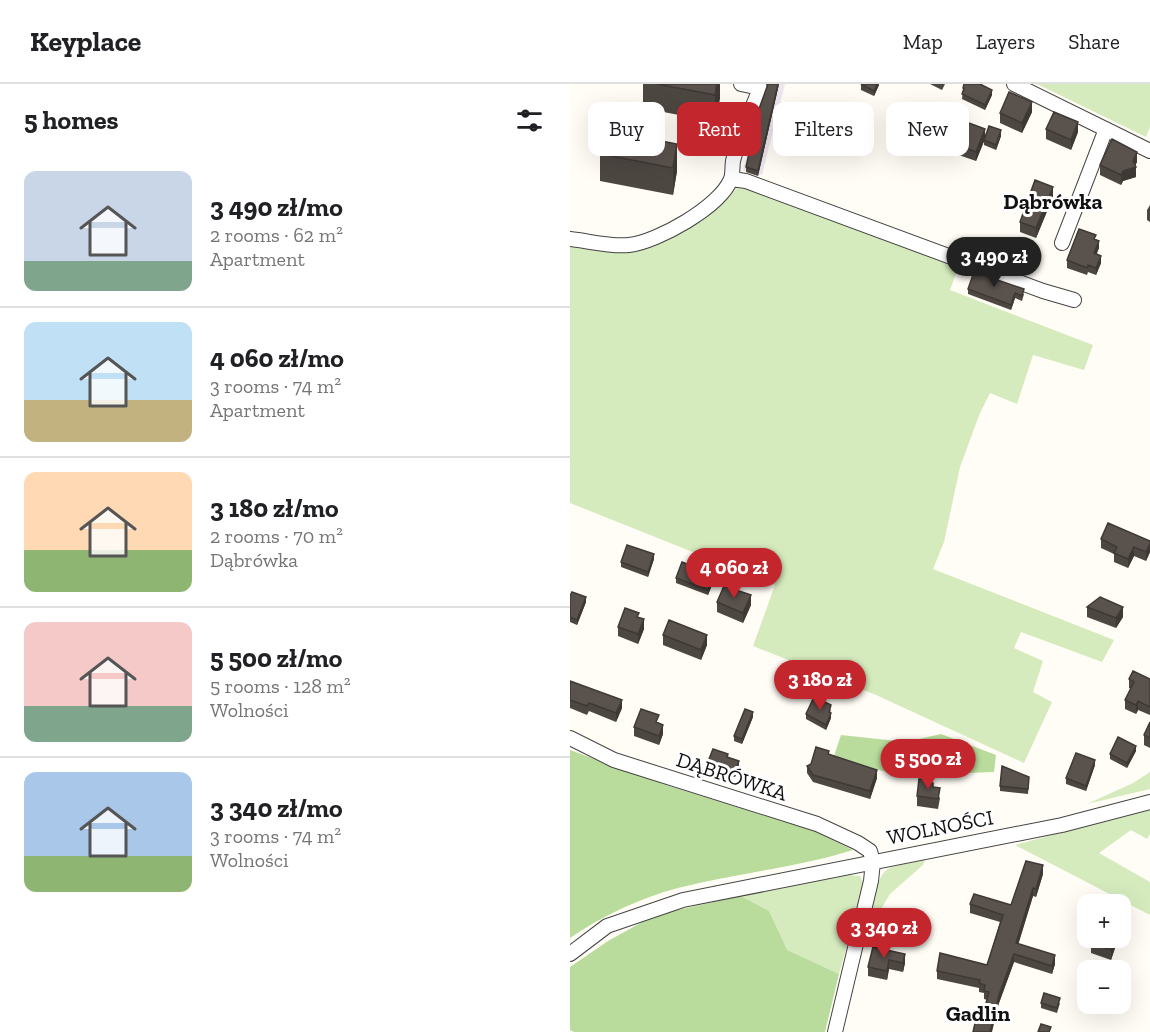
<!DOCTYPE html>
<meta charset="utf-8">
<style>
:root{--surface:#fff;--page:#f2f2f2;--text:#202124;--muted:#757577;--line:#e0e0e0;--accent:#c4262e}
body{margin:0;font-family:"Zilla Slab",serif;background:var(--page);color:var(--text);height:100vh;display:flex;flex-direction:column;font-size:22px;white-space:nowrap}
*{box-sizing:border-box;margin:0}
p{font-size:20px;color:var(--muted)}
.icon{flex:none;width:33px;height:33px;fill:none;stroke:currentColor;stroke-width:2;stroke-linecap:round;stroke-linejoin:round}
.map{position:relative;flex:1;overflow:hidden}
.side{display:flex;flex-direction:column;background:var(--surface);width:570px}
.side>*{flex:none}
.hud{position:absolute;left:18px;top:18px;width:471px;height:54px;display:flex;gap:12px}
.fabs{position:absolute;left:507px;top:810px;display:grid;gap:12px}
.fabs a{display:grid;place-items:center;width:54px;height:54px;border-radius:12px;background:var(--surface);box-shadow:0 6px 24px #0002;font-size:30px}
.price{position:absolute;translate:-50% -51px;padding:0 14px;border-radius:21px;background:var(--accent);color:#fff;font-size:20px;line-height:39px;filter:drop-shadow(0 2px 3px #0008)}
.price::after{content:'';position:absolute;left:50%;top:36px;width:18px;height:14px;margin-left:-9px;background:inherit;clip-path:polygon(0 0,100% 0,50% 100%)}
.price.active{background:#222;color:#fff}
ul{padding:0;list-style:none}
li{display:flex;align-items:center;gap:18px;height:150px;padding:0 24px}
li+li{border-top:2px solid var(--line)}
li span{display:grid;place-items:center;flex:none;width:168px;height:120px;border-radius:12px;color:#555}
li>.icon{margin-inline-start:auto}
span .icon{width:72px;height:72px;fill:#fffc;stroke-width:1}
li b{font-size:26px}
h2{display:flex;justify-content:space-between;align-items:center;height:72px;padding:0 24px;font-size:26px}
.pill{padding:0 21px;border-radius:12px;background:var(--surface);box-shadow:0 6px 24px #0002;font-size:21px;line-height:54px}
.pill.active{background:var(--accent);color:#fff}
header{display:flex;align-items:center;gap:36px;box-sizing:border-box;height:84px;padding:0 30px;background:var(--surface);border-bottom:2px solid var(--line)}
header strong{font-size:28px}
nav{display:flex;gap:33px;margin-inline-start:auto;font-size:21px}
main{display:flex;flex:1;min-height:0}
.map>svg:first-child{display:block}
</style>
<header>
<strong>Keyplace</strong>
<nav><a>Map</a><a>Layers</a><a>Share</a></nav>
</header>
<main>
<section class="side">
<h2>5 homes<svg class="icon" aria-label="filters" viewBox="0 0 24 24"><path d="M4 7h16M4 17h16"/><circle cx="9" cy="7" r="2"/><circle cx="15" cy="17" r="2"/></svg></h2>
<ul>
<li><span style="background:linear-gradient(#c9d6e8 75%,#7fa58c 0)"><svg class="icon" aria-label="home" viewBox="0 0 24 24"><path d="M3 11l9-7 9 7M6 9v11h12V9"/></svg></span><div><b>3 490 zł/mo</b><p>2 rooms · 62 m²</p><p>Apartment</p></div></li>
<li><span style="background:linear-gradient(#bfe0f5 65%,#c2b280 0)"><svg class="icon" aria-label="home" viewBox="0 0 24 24"><path d="M3 11l9-7 9 7M6 9v11h12V9"/></svg></span><div><b>4 060 zł/mo</b><p>3 rooms · 74 m²</p><p>Apartment</p></div></li>
<li><span style="background:linear-gradient(#ffd9b3 65%,#8fb573 0)"><svg class="icon" aria-label="home" viewBox="0 0 24 24"><path d="M3 11l9-7 9 7M6 9v11h12V9"/></svg></span><div><b>3 180 zł/mo</b><p>2 rooms · 70 m²</p><p>Dąbrówka</p></div></li>
<li><span style="background:linear-gradient(#f6c9c9 70%,#7fa58c 0)"><svg class="icon" aria-label="home" viewBox="0 0 24 24"><path d="M3 11l9-7 9 7M6 9v11h12V9"/></svg></span><div><b>5 500 zł/mo</b><p>5 rooms · 128 m²</p><p>Wolności</p></div></li>
<li><span style="background:linear-gradient(#a9c7e8 70%,#8fb573 0)"><svg class="icon" aria-label="home" viewBox="0 0 24 24"><path d="M3 11l9-7 9 7M6 9v11h12V9"/></svg></span><div><b>3 340 zł/mo</b><p>3 rooms · 74 m²</p><p>Wolności</p></div></li>
</ul>
</section>
<div class="map">
<svg width="580" height="948" viewBox="0 0 580 948">
<rect width="100%" height="100%" fill="#fffdf5"/>
<!-- industrial -->
<path fill="#eee6ef" d="M195,0H215L192,91L173,86Z"/>
<!-- green -->
<path fill="#d5ebbd" d="M467,0H580V43L576,53Z
M169,102L389,181L380,206L523,261L514,286L463,271L447,320L420,309L410,329L390,383L374,458L363,485L544,556L532,578L451,548L444,564L473,577L463,608L482,618L454,679L306,611L183,562L205,501L0,419V161L98,152L131,138Z
M580,688V705L517,720L563,699Z
M580,724V750L577,755L561,746L529,769L580,798V831L445,761Z
M355,776L353,781L320,810L300,843C302,829 305,792 318,785C326,780 346,779 355,776Z
M279,791L290,792L294,800L269,890L216,866L199,827L171,812Z"/>
<!-- forest -->
<path fill="#b9dc9c" d="M371,650L426,671L424,688L397,689L328,683L326,691L264,672L271,651L336,658Z
M0,666L99,702L244,747L283,766C226,784 166,789 108,804C70,814 32,832 0,854Z
M171,812L199,827L217,866L269,890L255,948H4L0,946V883L38,857L85,831Z"/>
<g fill="none" stroke-linecap="round" stroke-linejoin="round">
<!-- minor casing -->
<g stroke="#444" stroke-width="16">
<path id="minor" d="M444,0L580,67
M161,95L176,97L473,207L504,216
M0,155C19,157 41,163 59,161C87,158 150,123 161,95C163,90 162,83 163,77C169,53 181,28 190,4L171,0
M492,159L536,45
M0,654L44,676L247,740L288,759L300,767L303,778L301,797L265,948
M0,870L37,842L113,816L492,741L580,718"/>
</g>
<!-- minor -->
<use href="#minor" stroke="#fff" stroke-width="14"/>
</g>
<!-- wall -->
<path fill="#4d4742" d="M73,0H150V14L145,38L73,24Z
M209,0L188,92L176,88V83Z
M291,0H309V1L304,12L291,6Z
M360,0H375L372,6Z
M393,4L422,11L415,26L392,15Z
M462,28L452,49L430,39V29Z
M476,45L508,48L501,66L476,55Z
M35,46L107,87L103,111L30,97V70Z
M370,49L415,53L431,52L426,66L414,61V57L406,77L377,67V62L370,59Z
M567,78L565,82L566,93L553,97L551,101L530,91V81Z
M483,113L466,154L450,148V138Z
M580,121V138L577,136V126Z
M526,156L529,164L526,170L531,179L526,191L518,188L517,191L497,184V176Z
M398,205L454,210L452,217L445,214L441,226L398,210Z
M531,455L580,457V468L576,477L564,472L558,484L544,478V470L531,464Z
M84,475L78,493L51,483V478Z
M106,494L144,496L138,511L106,499Z
M0,512L16,518L7,541L0,538Z
M147,518L181,521L173,539L147,528Z
M517,523L553,533L546,544L517,533Z
M69,534L74,545L68,560L48,552V543Z
M93,551L137,561L131,576L93,561Z
M559,595H580V631L568,626L566,630L555,625V616L561,605L559,604Z
M0,597L52,624L46,638L19,627L17,631L0,624Z
M261,626L260,629L261,634L256,646L236,635V630Z
M183,633L172,660L164,657V652Z
M580,638V664L574,661V651Z
M89,639L93,650L89,661L64,652V643Z
M566,667L557,684L540,675V670Z
M259,670L307,694L300,715L243,698L237,689V682Z
M137,680L169,682L165,693L137,685Z
M525,681L516,707L496,700V694Z
M459,698L458,710L430,707V702Z
M359,699L363,703L370,714L368,725L347,722V712Z
M473,790L466,813L463,812L448,860L485,880L482,890L444,878L429,919L414,927L417,916L414,915V909L409,908V904L367,895V887L417,881L430,838L400,829V820L441,821Z
M547,854V858L541,876L521,869V859Z
M303,863L335,879L333,888L319,885L317,896L298,892V883Z
M471,919H490L487,929L471,924Z"/>
<!-- shaded-wall -->
<path fill="#3f3936" d="M147,0H150V14L145,38V11Z
M208,0H209L188,92V87Z
M307,0H309V1L304,12V7Z
M422,6V11L415,26V21Z
M462,18V28L452,49V39Z
M508,38V48L501,66V56Z
M415,45V55L406,77V68Z
M431,46V52L426,66V61Z
M107,60V87L103,111V84Z
M567,68V78L564,83H566V93L553,97L551,101V91L553,87L563,77Z
M483,103V113L466,154V144Z
M529,157V164L524,177V169Z
M531,172V179L526,191V184Z
M445,209V214L441,226V221Z
M580,459V468L576,477V468Z
M564,463V472L558,484V475Z
M84,470V475L78,493V488Z
M144,491V496L138,511V506Z
M181,511V521L173,539V529Z
M16,513V518L7,541V536Z
M553,523V533L546,544V534Z
M74,535V545L68,560V550Z
M137,551V561L131,576V566Z
M52,616V624L46,638V629Z
M568,617V626L566,630V621Z
M183,628V633L172,660V655Z
M261,629V634L256,646V641Z
M93,641V650L89,661V652Z
M566,662V667L557,684V679Z
M525,676V681L516,707V702Z
M169,677V682L165,693V688Z
M307,686V694L300,715V707Z
M473,781V790L466,813V805Z
M463,804V812L446,868V859Z
M545,854H547V858L541,876V866Z
M335,870V879L333,888V879Z
M444,870V878L429,919L422,948H420L429,911Z
M485,871V880L482,890V882Z
M319,876V885L317,896V887Z"/>
<!-- building -->
<path fill="#5a524d" stroke="#3f3936" stroke-width="1.5" d="M87,0H147L145,11Z
M198,0H208L188,87L176,83L189,25Z
M291,0H307L304,7Z
M394,0H410L422,6L415,21L392,10L394,5L393,4Z
M439,8L462,18L452,39L430,29Z
M484,28L508,38L501,56L476,45Z
M377,31L415,45L406,68L377,57L379,53L370,49Z
M419,42L431,46L426,61L414,56Z
M35,46L107,60L103,84L30,70Z
M542,55L567,68L563,77L566,83L553,87L551,91L530,81Z
M465,96L483,103L466,144L450,138Z
M509,145L526,151L524,155L529,157L524,169L531,172L526,184L518,181L517,184L497,176Z
M404,188L454,205L452,212L445,209L441,221L398,205Z
M538,439L580,457V459L576,468L564,463L558,475L544,469L547,463L531,455Z
M57,461L84,470L78,488L51,478Z
M112,478L144,491L138,506L106,494Z
M154,502L181,511L173,529L147,518Z
M2,508L16,513L7,536L0,533V512Z
M530,513L553,523L546,534L517,523Z
M55,524L69,529L67,533L74,535L68,550L48,543Z
M99,536L137,551L131,566L93,551Z
M563,587L580,595V623L568,617L566,621L555,616L564,598L559,595Z
M0,597L52,616L46,629L19,619L17,622L0,616Z
M244,613L261,621L259,628L261,629L256,641L236,630Z
M71,625L89,631L86,638L93,641L89,652L64,643Z
M175,625L183,628L172,655L164,652Z
M580,638V654L574,651Z
M548,653L566,662L557,679L540,670Z
M246,663L259,667L258,670L307,686L300,707L243,691L237,682L241,680Z
M143,665L158,670L157,673L169,677L165,688L137,680Z
M506,669L525,676L516,702L496,694Z
M432,682L459,693L458,705L430,702Z
M349,695L359,696V699H363V703L370,704L368,715L347,712Z
M456,777L473,781L466,805L463,804L446,859L485,871L482,882L444,870L429,911L420,948H403L408,926L414,927L419,908L414,907L415,901L409,899L410,896L367,887L370,869L417,881L433,831L400,820L404,810L441,821Z
M523,854H545L541,866L521,859Z
M303,863L335,870L333,879L319,876L317,887L298,883Z
M474,909L490,914L487,924L471,919Z
M471,940L481,943L479,948H468Z"/>
<g text-anchor="middle" dominant-baseline="central" stroke-width="6" stroke-linejoin="round" paint-order="stroke">
<!-- street labels -->
<g font-size="21" fill="#111" stroke="#fff">
<text transform="translate(162 692) rotate(18)">DĄBRÓWKA</text>
<text transform="translate(370 743) rotate(-11)">WOLNOŚCI</text>
</g>
<!-- neighbourhood labels -->
<g font-size="22" font-weight="bold" fill="#111" stroke="#fff">
<text x="483" y="117">Dąbrówka</text>
<text x="408" y="929">Gadlin</text>
</g>
</g>
</svg>
<div class="fabs">
<a>+</a>
<a>−</a>
</div>
<b class="price active" style="left:424px;top:204px">3 490 zł</b>
<b class="price" style="left:164px;top:515px">4 060 zł</b>
<b class="price" style="left:250px;top:627px">3 180 zł</b>
<b class="price" style="left:358px;top:706px">5 500 zł</b>
<b class="price" style="left:314px;top:875px">3 340 zł</b>
<div class="hud">
<a class="pill">Buy</a>
<a class="pill active">Rent</a>
<a class="pill">Filters</a>
<a class="pill">New</a>
</div>
</div>
</main>
